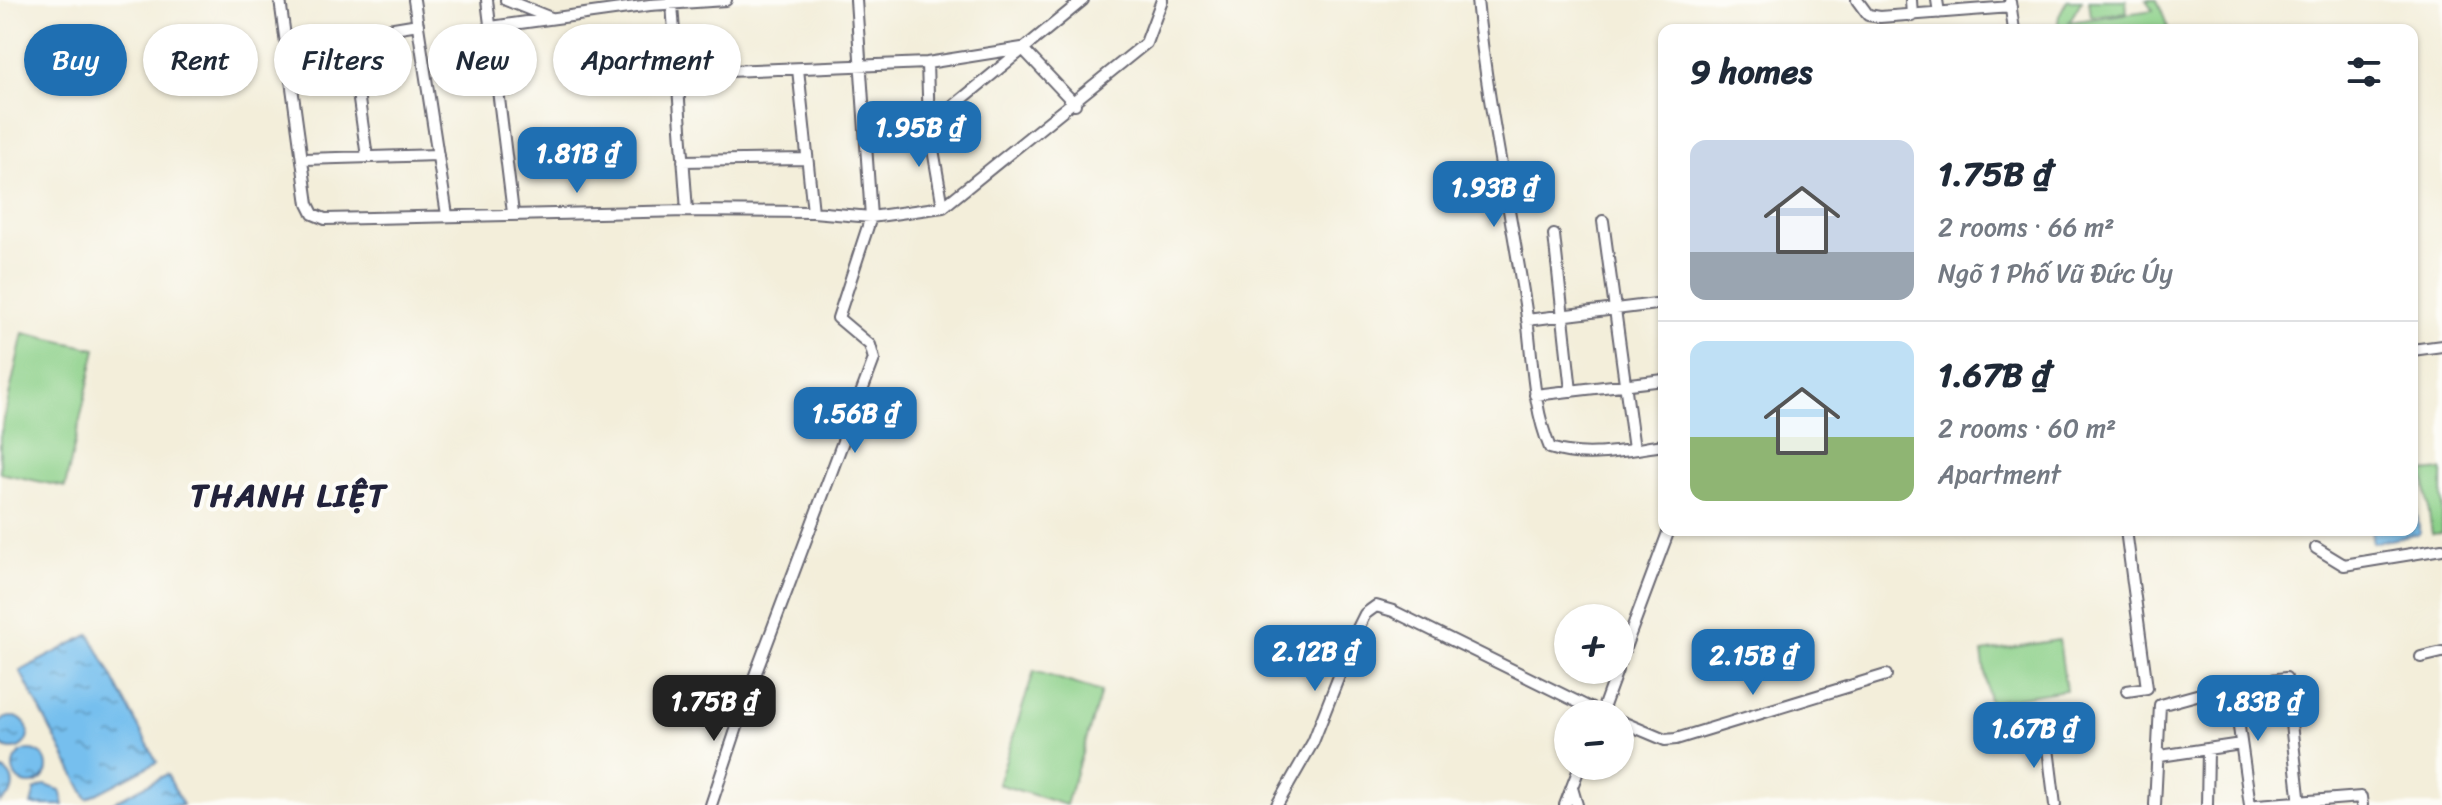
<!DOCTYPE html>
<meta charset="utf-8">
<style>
:root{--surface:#fff;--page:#f2f2f3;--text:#1f2937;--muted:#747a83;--line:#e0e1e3;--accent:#1f6fb2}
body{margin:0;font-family:Sriracha,sans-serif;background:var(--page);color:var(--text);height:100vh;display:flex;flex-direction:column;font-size:30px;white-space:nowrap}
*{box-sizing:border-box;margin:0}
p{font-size:26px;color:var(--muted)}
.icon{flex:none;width:44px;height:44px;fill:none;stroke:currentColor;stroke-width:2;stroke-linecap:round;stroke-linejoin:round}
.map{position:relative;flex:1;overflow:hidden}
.side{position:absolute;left:1658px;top:24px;width:760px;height:512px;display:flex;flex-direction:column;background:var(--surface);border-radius:16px;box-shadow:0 2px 6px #0004}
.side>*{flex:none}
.banner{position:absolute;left:24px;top:24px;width:760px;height:72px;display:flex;gap:16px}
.tools{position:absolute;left:1554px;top:604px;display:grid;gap:16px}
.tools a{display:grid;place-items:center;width:80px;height:80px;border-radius:50%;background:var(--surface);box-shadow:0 2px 6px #0004;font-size:40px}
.price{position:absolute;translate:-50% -68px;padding:0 18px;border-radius:16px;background:var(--accent);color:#fff;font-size:26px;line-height:52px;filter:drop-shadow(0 2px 4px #0008)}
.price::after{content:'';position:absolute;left:50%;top:48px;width:24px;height:18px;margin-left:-12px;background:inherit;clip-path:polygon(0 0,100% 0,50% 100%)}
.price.active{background:#222;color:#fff}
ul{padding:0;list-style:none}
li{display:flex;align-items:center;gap:24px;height:200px;padding:0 32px}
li+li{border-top:2px solid var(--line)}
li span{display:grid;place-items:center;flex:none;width:224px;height:160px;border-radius:16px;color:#555}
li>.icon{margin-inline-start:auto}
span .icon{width:96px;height:96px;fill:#fffc;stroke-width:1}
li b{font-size:34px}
h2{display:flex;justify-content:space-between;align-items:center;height:96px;padding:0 32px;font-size:34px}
.pill{padding:0 28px;border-radius:36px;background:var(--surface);box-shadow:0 2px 6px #0004;font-size:28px;line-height:72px}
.pill.active{background:var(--accent);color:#fff}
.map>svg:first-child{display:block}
</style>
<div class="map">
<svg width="2442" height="805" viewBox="0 0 2442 805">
<defs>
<pattern id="water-ripples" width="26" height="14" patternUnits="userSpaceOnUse" patternTransform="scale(2)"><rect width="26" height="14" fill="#76bfee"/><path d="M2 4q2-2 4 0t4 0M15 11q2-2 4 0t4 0" fill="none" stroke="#609bc2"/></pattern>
</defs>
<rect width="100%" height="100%" fill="#fdfcf7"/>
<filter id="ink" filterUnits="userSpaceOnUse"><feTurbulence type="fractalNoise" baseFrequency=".0125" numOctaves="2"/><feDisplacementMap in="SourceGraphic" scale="16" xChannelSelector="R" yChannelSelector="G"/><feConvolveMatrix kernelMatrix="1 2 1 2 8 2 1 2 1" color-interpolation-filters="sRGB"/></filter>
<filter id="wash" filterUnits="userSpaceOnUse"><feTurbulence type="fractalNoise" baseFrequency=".006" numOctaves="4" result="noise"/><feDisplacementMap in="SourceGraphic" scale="32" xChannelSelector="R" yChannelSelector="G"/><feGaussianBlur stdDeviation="1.8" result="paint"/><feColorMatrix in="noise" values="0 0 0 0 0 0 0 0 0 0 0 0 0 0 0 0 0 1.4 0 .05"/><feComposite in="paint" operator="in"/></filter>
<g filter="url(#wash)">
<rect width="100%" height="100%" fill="#f3eeda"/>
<!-- green -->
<path fill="#8cd089" stroke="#577962" stroke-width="2" d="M2067,0H2082L2069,22L2153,10L2146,0H2157L2169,30H2057L2059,15Z
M2089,0H2126L2127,12L2091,16Z
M23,333L96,349L65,487L0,473V437Z
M2442,470V533L2432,534L2423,472Z
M2059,640L2066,690L1989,702L1982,652Z
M1034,671L1101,692L1066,805L998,784Z"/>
<!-- water -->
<path fill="url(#water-ripples)" stroke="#4c7094" stroke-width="2" d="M2412,484L2420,534L2373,543L2371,530H2412Z
M90,634L157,762L87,799L20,671Z
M-4 733a16 16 0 1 1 32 0a16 16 0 1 1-32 0Z
M13 767a17 17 0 1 1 34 0a17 17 0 1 1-34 0Z
M0,769C12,773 16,784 10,795L0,802Z
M167,774L183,805H108Z
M45,785L60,790L64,805H31L35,790Z"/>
</g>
<g filter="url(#ink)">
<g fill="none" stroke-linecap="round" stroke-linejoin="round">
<!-- minor casing -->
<g stroke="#6b6973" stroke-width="14">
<path id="minor" d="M280,0L308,204L313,214L325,219L687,211L813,212L871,217L943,207L1146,43L1162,0
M414,0L447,215
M487,0L513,213
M506,0L551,18
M1477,0C1487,102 1509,202 1525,304C1533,353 1531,403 1550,448C1587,460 1626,450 1664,445
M1857,0L1868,15L1880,17L2011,7
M1911,0L1912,16
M1937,0L1939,13
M2010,2L2014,30
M672,4L687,211
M491,27L650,5L726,0
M350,36L367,157
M286,46L418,24
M1022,48L1075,104
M927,63L929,126L943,207
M798,69L813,212
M677,73L927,63L1022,48
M929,126L1083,0
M304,159L438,155
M683,161L807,159
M1603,221L1634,449
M1554,235L1571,391
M1527,320L1664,303
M2412,350L2442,346
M1535,395L1664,380
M2126,530L2147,688L2127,691
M2316,548L2344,565L2442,549
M2421,657L2442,652
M1620,661L1669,530
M2233,685L2250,805
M1601,714L1617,670
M1620,721L1665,740L1676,739L1886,675
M2046,732L2055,805
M2160,756L2241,744
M1572,788L1577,805
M711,805L749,691L874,359L870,345L838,318L871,217L856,0
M1277,805L1313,742L1358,628L1365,614L1376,606L1393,611L1602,714
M1565,805L1580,766
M2155,805L2160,705L2233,685L2286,678L2300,805
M2207,805L2208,751
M2257,805L2361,797L2362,805"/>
</g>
<!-- minor -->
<use href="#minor" stroke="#fff" stroke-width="10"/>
</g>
</g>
<g text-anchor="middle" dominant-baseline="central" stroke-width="8" stroke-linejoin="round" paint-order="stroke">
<!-- district labels -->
<g font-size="32" font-weight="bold" letter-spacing="2" fill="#22223b" stroke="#fdfcf7">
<text x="289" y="495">THANH LIỆT</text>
</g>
</g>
</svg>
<div class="tools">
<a>+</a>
<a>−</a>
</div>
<b class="price" style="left:919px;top:169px">1.95B ₫</b>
<b class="price" style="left:577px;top:195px">1.81B ₫</b>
<b class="price" style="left:1494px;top:229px">1.93B ₫</b>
<b class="price" style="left:855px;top:455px">1.56B ₫</b>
<b class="price" style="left:1315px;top:693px">2.12B ₫</b>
<b class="price" style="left:1753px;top:697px">2.15B ₫</b>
<b class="price active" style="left:714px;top:743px">1.75B ₫</b>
<b class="price" style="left:2258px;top:743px">1.83B ₫</b>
<b class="price" style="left:2034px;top:770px">1.67B ₫</b>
<div class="banner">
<a class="pill active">Buy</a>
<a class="pill">Rent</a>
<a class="pill">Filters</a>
<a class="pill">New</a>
<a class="pill">Apartment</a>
</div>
<section class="side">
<h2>9 homes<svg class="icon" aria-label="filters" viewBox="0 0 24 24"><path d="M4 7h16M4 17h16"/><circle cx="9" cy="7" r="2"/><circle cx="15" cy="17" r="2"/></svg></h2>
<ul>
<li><span style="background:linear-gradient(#c9d6e8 70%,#9aa5b1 0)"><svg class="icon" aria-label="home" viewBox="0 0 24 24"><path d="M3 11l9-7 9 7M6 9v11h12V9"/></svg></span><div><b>1.75B ₫</b><p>2 rooms · 66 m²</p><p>Ngõ 1 Phố Vũ Đức Úy</p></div></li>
<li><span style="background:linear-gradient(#bfe0f5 60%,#8fb573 0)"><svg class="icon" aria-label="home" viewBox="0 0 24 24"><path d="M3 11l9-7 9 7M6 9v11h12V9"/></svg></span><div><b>1.67B ₫</b><p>2 rooms · 60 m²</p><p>Apartment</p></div></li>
</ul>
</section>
</div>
